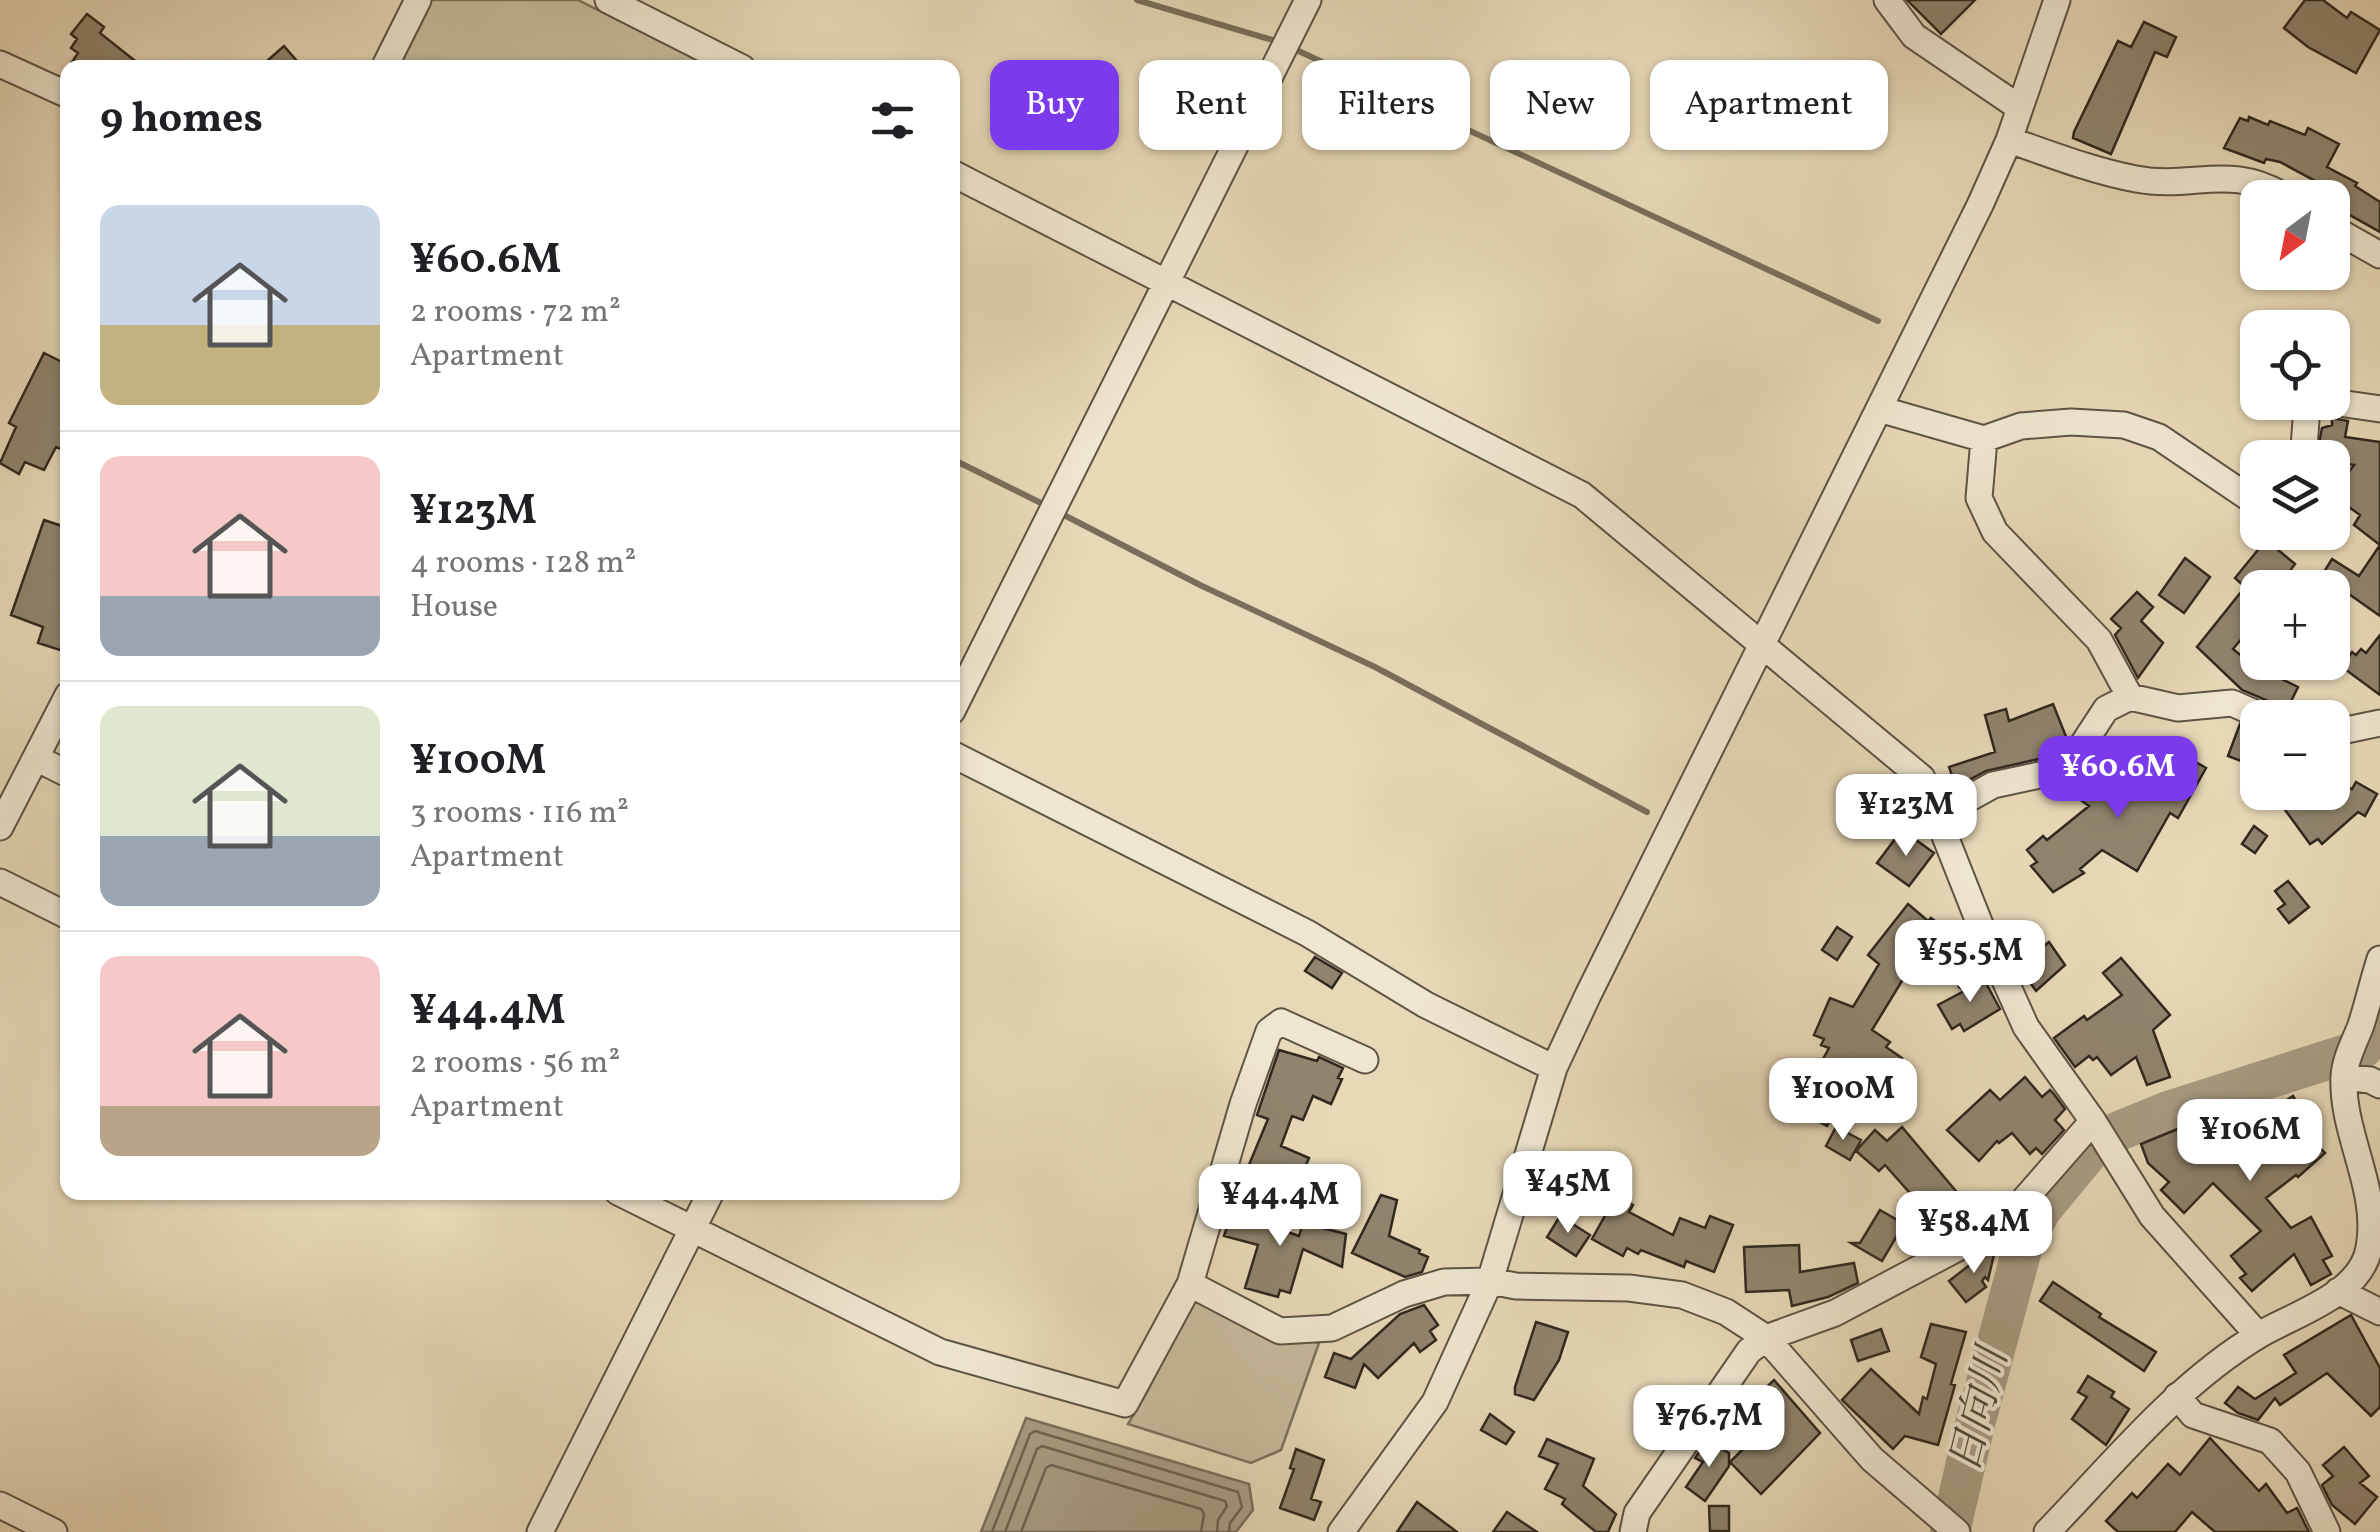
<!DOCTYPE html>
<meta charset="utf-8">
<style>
:root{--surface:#fff;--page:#f6f6f6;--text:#202124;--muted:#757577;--line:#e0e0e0;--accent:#7c3aed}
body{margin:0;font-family:Vollkorn,"Noto Serif JP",serif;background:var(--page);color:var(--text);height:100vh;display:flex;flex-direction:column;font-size:38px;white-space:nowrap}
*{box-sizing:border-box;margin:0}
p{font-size:32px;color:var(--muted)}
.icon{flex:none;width:55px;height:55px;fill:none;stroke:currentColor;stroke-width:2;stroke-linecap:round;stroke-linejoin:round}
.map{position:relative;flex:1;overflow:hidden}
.sheet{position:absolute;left:60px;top:60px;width:900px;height:1140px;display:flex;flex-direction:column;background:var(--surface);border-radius:20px;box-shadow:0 2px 8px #0004}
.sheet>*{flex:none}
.guide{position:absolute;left:990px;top:60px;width:950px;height:90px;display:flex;gap:20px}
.needle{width:65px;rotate:212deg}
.controls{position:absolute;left:2240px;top:180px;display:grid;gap:20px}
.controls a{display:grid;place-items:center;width:110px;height:110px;border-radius:20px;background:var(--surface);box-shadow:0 2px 8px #0004;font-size:50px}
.price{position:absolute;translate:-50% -85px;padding:0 22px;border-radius:20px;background:#fff;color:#222;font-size:32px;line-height:65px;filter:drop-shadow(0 2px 5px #0008)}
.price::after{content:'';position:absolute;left:50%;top:60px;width:30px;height:22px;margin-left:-15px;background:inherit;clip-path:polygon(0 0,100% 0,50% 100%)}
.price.selected{background:var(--accent);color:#fff}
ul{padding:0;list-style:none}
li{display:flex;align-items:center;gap:30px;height:250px;padding:0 40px}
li+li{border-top:2px solid var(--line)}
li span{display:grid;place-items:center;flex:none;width:280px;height:200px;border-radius:20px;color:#555}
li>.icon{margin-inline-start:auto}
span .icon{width:120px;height:120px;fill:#fffc;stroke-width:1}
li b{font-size:42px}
h2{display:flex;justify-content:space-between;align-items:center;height:120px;padding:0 40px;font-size:42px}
.chip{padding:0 35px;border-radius:20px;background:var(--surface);box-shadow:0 2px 8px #0004;font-size:35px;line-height:90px}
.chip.selected{background:var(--accent);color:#fff}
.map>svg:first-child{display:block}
</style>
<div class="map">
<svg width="2380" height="1532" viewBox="0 0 2380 1532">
<rect width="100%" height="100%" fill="#e7d8b7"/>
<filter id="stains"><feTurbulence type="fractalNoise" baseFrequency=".002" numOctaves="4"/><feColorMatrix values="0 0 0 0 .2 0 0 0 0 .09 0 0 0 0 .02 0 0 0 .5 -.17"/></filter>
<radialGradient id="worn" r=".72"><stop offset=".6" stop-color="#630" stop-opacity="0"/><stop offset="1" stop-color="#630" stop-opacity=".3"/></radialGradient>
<!-- green -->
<path fill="#c8ba9d" stroke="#7c715e" stroke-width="2.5" d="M429,0H578L711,67L395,68Z
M1202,1299L1319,1343L1281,1450L1251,1463L1128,1424L1148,1390L1188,1307Z"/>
<!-- water -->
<path fill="#a99c83" stroke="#796e5b" stroke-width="2.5" d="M1026,1418L1249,1484L1253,1510L1236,1532H981Z"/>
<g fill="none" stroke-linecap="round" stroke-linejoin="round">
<!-- shore -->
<path stroke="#6d6251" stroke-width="2.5" d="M992,1532L1030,1434L1035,1431L1238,1492L1242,1507L1230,1523L1229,1532
M1005,1532L1037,1449L1042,1446L1225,1501L1227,1506L1218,1520L1217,1532
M1021,1532L1046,1468L1051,1465L1201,1509L1204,1514L1201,1532"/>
<!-- stream -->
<path stroke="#796e5b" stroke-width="6" d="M1137,0L1279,42
M1290,47L1878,321
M952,459L1049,507
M1060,513L1200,585L1375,667L1647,812"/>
<!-- river -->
<path stroke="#a99c83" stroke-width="40" d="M1950,1532L1975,1424L2024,1242L2042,1209L2094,1146L2119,1131L2168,1111L2362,1049L2380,1030"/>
</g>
<!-- building -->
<path fill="#90846e" stroke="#31281f" stroke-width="2.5" d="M1907,0H1975L1941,34Z
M2305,0H2323L2347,18L2351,12L2380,30L2356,73L2308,47L2284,28Z
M87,14L104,27L100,33L144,68H68L78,53L71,48L77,39L71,34Z
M2144,22L2176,37L2167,57L2155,52L2111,154L2073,138L2074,132L2118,41L2131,47Z
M284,46L303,68H259Z
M2249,117L2268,125L2270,121L2305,135L2308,128L2339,144L2327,167L2357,183L2355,186L2380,202V232L2332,205V190L2280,162L2266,159L2264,163L2224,148L2240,118L2248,121Z
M44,353L68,365V452L56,447L44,470L25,462L19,474L0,463L16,427L9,423Z
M2332,418L2348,421L2345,437L2380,442V616L2346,592L2332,614V588H2314L2332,559L2359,576L2380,545L2354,525L2360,515L2332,495L2354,465L2332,462V458H2316L2322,428L2332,425Z
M44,520L68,528V636L63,651L38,643L43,627L11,615Z
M2266,540L2295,564L2277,588H2258V619L2233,649L2253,665L2298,687L2285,714L2273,703L2242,690L2197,647L2245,587L2235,578Z
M2185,558L2210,577L2184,613L2159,595Z
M2137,592L2153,607L2141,621L2163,643L2138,678L2115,635L2121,628L2111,619Z
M2380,635V695L2342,667L2352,652L2356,655L2361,649L2366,653Z
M2053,704L2067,739L2062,746L2043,758L1986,771L1956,787L1949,767L1995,752L1985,715L2006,709L2009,721Z
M2240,724L2258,732L2249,764L2228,756Z
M2156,749L2178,762L2182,754L2206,768L2178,818L2170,813L2137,871L2102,850L2080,869L2084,873L2053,892L2031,866L2037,862L2027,850L2043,836L2047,840L2089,806L2079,799L2093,777L2127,799Z
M1864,781L1905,802L1891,831L1850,810Z
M2356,782L2377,794L2365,816L2358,812L2322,844L2318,839L2310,844L2272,792H2342L2346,786L2352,789Z
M2254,826L2267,836L2255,853L2242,844Z
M1908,834L1934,853L1909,886L1877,863L1895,839Z
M2288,881L2309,907L2289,923L2278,909L2285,904L2275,891Z
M1908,904L1928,921L1931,918L1953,935L1956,932L1971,945L1946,978L1918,958L1908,971L1872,1030L1890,1042L1886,1047L1902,1058L1891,1076L1879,1064L1867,1075L1857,1069L1827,1126L1796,1109L1829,1048L1821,1045L1824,1039L1814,1035L1830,998L1853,1007L1879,964L1868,955Z
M1837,927L1852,937L1837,960L1822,950Z
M2049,942L2065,965L2036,991L2018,966Z
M1315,957L1342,973L1332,988L1305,971Z
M2121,958L2170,1015L2153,1030L2170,1077L2147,1085L2136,1057L2111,1075L2097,1057L2093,1060L2089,1056L2075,1067L2054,1038L2084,1016L2087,1020L2122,995L2103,973Z
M1981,974L2000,1009L1964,1031L1960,1024L1952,1029L1938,1005L1964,991L1959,987Z
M1279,1050L1317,1061L1319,1057L1343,1068L1338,1078L1342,1079L1331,1104L1313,1096L1303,1120L1292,1116L1281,1146L1309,1158L1295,1192L1246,1172L1268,1119L1257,1115Z
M2025,1077L2042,1097L2050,1090L2053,1093L2065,1109L2055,1120L2064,1130L2042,1154L2036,1148L2030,1154L2012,1133L1999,1143L1997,1141L1979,1161L1947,1130L1990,1090L2000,1100Z
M2293,1096L2315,1134L2310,1137L2325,1153L2298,1177L2296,1175L2266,1198L2291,1228L2311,1217L2332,1256L2323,1260L2331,1274L2311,1285L2294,1254L2252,1291L2240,1278L2246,1274L2231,1256L2261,1231L2213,1183L2184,1213L2161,1190L2169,1182L2148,1163L2141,1144L2185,1126L2196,1154L2232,1134L2228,1125L2265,1104L2269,1111Z
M1836,1127L1861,1140L1850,1160L1826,1146Z
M1902,1127L1966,1203L1970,1199L1984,1216L1949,1234L1920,1197L1917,1201L1885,1165L1879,1171L1856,1151L1875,1130L1887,1141Z
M1381,1195L1397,1200L1389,1236L1420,1250L1419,1253L1428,1257L1422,1272L1405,1277L1352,1253Z
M1616,1196L1633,1205L1629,1212L1673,1235L1680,1218L1705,1228L1710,1216L1733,1225L1714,1272L1686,1261L1684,1267L1641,1250L1638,1254L1627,1248L1623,1256L1592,1239Z
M1235,1204L1272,1214L1269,1225L1299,1236L1303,1223L1346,1234L1342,1267L1303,1249L1290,1293L1280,1290L1278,1297L1245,1288L1258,1245L1224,1236Z
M1880,1210L1904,1224L1882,1261L1851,1243H1860Z
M1560,1216L1590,1235L1576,1256L1547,1237Z
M1799,1245L1800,1272L1854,1263L1858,1283L1828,1297L1792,1306L1789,1290L1746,1292L1744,1247Z
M1996,1246L1988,1280L1985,1277L1982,1281L1986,1287L1966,1302L1949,1281L1971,1264L1975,1266L1970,1260Z
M2053,1282L2101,1314L2099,1317L2156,1352L2144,1371L2040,1301Z
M1424,1305L1438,1325L1430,1331L1436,1340L1420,1352L1414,1343L1378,1378L1364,1364L1355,1388L1325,1377L1334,1353L1351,1359L1400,1314Z
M2351,1315L2380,1368V1407L2371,1416L2327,1373L2280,1405L2275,1398L2258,1420L2238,1413L2225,1403L2238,1387L2255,1399L2296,1373L2284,1355Z
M1536,1322L1568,1332L1559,1360L1534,1400L1515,1394V1387Z
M1931,1324L1966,1332L1951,1384L1955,1385L1938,1445L1905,1436L1893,1449L1842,1400L1871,1369L1919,1414L1923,1397L1927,1399L1936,1364L1921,1357Z
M1881,1329L1889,1351L1858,1361L1851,1340Z
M2088,1376L2114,1392L2111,1397L2129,1409L2106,1445L2072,1419L2087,1397L2078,1392Z
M1774,1380L1820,1433L1761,1494L1730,1462L1770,1422L1751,1402Z
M1490,1414L1514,1432L1506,1444L1481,1430Z
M2210,1438L2259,1491L2266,1484L2287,1513L2297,1508L2309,1532H2215L2192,1512L2175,1532H2118L2106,1521L2132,1493L2137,1498L2168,1464L2180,1475Z
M1547,1439L1594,1459L1583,1486L1616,1514L1608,1532H1596L1562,1504L1565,1499L1545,1489L1558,1464L1539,1456Z
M1707,1441L1729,1453V1466L1705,1501L1686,1487L1703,1462L1695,1458Z
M2344,1447L2369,1476L2360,1483L2377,1497L2355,1524L2332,1505L2322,1485L2333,1476L2323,1465Z
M1296,1449L1324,1460L1311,1499L1321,1502L1314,1520L1280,1508L1294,1469L1290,1468Z
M1417,1502L1457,1532H1397Z
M1709,1506H1729V1531H1710Z
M1507,1512L1537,1532H1493Z"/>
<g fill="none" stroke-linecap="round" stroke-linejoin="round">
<!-- minor casing -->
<g stroke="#5e5445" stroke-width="29">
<path id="minor" d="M608,0L742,68
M1887,0L1914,36L2020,108
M0,64L68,95
M384,68L418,0
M2009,140C2050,154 2093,171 2136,179C2194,190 2230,162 2287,198
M952,173L1582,495L1922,778L1981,927L2026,1027L2093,1121L2152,1216L2258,1335
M2332,228L2380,255
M2332,402L2380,409
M1879,409L1984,439L2021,426L2071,422L2124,425L2159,437L2258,504
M1984,439L1979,498L1995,532L2099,640L2130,697
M2304,447L2307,407L2311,402
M952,711L1308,0
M2332,733L2380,723
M952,754L1307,933L1426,1005L1554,1068
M36,758L68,774
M1937,816L1993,785L2049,773L2074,758L2106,709L2130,697L2178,708L2232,703L2266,718
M0,827L68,695
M0,882L68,916
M2344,1077L2370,1080L2380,1085
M618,1192L940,1352L1125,1404L1190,1284L1243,1104L1269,1031L1281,1022L1365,1060
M1190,1284L1280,1331L1332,1328L1404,1294L1444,1282L1490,1281L1516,1286L1629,1288L1682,1295L1726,1312L1766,1338L1872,1459L1957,1532
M2338,1291L2380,1312
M2177,1396L2193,1415L2270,1441L2298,1472L2327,1532
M0,1505L54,1532
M540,1532L711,1192
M1341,1532L1435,1402L1490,1281L1554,1068L1588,995L1980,205L2009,140L2057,0
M1633,1532L1637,1513L1749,1351L1766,1338L1835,1313L2003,1224L2093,1121
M2047,1532C2114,1463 2176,1385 2259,1335C2294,1314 2361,1295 2369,1248C2380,1189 2341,1134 2344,1076C2345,1059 2355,1041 2361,1025C2368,1003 2373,981 2380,959"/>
</g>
<!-- minor -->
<use href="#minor" stroke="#efe6d0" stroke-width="25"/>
</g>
<g text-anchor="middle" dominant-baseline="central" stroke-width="8" stroke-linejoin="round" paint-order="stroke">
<!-- water labels -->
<g font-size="42" font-style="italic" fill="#554b3d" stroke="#efe6d0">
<text transform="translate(1981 1411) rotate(-76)">日向川</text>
</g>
</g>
<rect width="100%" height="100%" filter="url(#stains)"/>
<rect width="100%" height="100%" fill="url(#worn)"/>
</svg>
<div class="controls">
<a><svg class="needle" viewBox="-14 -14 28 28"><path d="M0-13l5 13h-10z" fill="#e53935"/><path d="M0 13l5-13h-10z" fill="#757577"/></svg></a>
<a><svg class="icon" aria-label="locate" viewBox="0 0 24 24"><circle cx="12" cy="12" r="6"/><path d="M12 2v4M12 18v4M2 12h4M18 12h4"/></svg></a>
<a><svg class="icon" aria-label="layers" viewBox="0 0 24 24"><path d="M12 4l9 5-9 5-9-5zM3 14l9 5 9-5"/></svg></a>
<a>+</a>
<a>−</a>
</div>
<b class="price selected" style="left:2118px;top:821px">¥60.6M</b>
<b class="price" style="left:1906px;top:859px">¥123M</b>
<b class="price" style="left:1970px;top:1005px">¥55.5M</b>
<b class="price" style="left:1843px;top:1143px">¥100M</b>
<b class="price" style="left:2250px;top:1184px">¥106M</b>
<b class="price" style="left:1568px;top:1236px">¥45M</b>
<b class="price" style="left:1280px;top:1249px">¥44.4M</b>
<b class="price" style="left:1974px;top:1276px">¥58.4M</b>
<b class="price" style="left:1709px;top:1470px">¥76.7M</b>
<div class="guide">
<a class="chip selected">Buy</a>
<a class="chip">Rent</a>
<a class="chip">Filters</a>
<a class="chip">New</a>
<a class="chip">Apartment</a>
</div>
<section class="sheet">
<h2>9 homes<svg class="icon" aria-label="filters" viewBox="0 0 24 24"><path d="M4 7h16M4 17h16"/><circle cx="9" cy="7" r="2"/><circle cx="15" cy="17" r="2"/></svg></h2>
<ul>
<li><span style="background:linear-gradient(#c9d6e8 60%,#c2b280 0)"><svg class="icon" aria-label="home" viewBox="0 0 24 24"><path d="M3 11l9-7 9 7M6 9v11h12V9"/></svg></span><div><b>¥60.6M</b><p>2 rooms · 72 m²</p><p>Apartment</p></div></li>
<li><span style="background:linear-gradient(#f6c9c9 70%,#9aa5b1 0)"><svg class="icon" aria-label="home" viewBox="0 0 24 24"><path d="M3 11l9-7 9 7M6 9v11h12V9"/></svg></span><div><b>¥123M</b><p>4 rooms · 128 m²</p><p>House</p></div></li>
<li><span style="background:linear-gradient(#dfe7d0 65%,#9aa5b1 0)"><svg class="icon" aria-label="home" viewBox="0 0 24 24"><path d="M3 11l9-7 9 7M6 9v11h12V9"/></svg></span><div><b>¥100M</b><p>3 rooms · 116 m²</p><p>Apartment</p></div></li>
<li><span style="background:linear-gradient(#f6c9c9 75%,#b9a48a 0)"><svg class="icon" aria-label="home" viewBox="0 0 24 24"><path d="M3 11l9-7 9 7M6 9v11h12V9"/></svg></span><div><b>¥44.4M</b><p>2 rooms · 56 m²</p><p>Apartment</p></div></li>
</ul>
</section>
</div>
